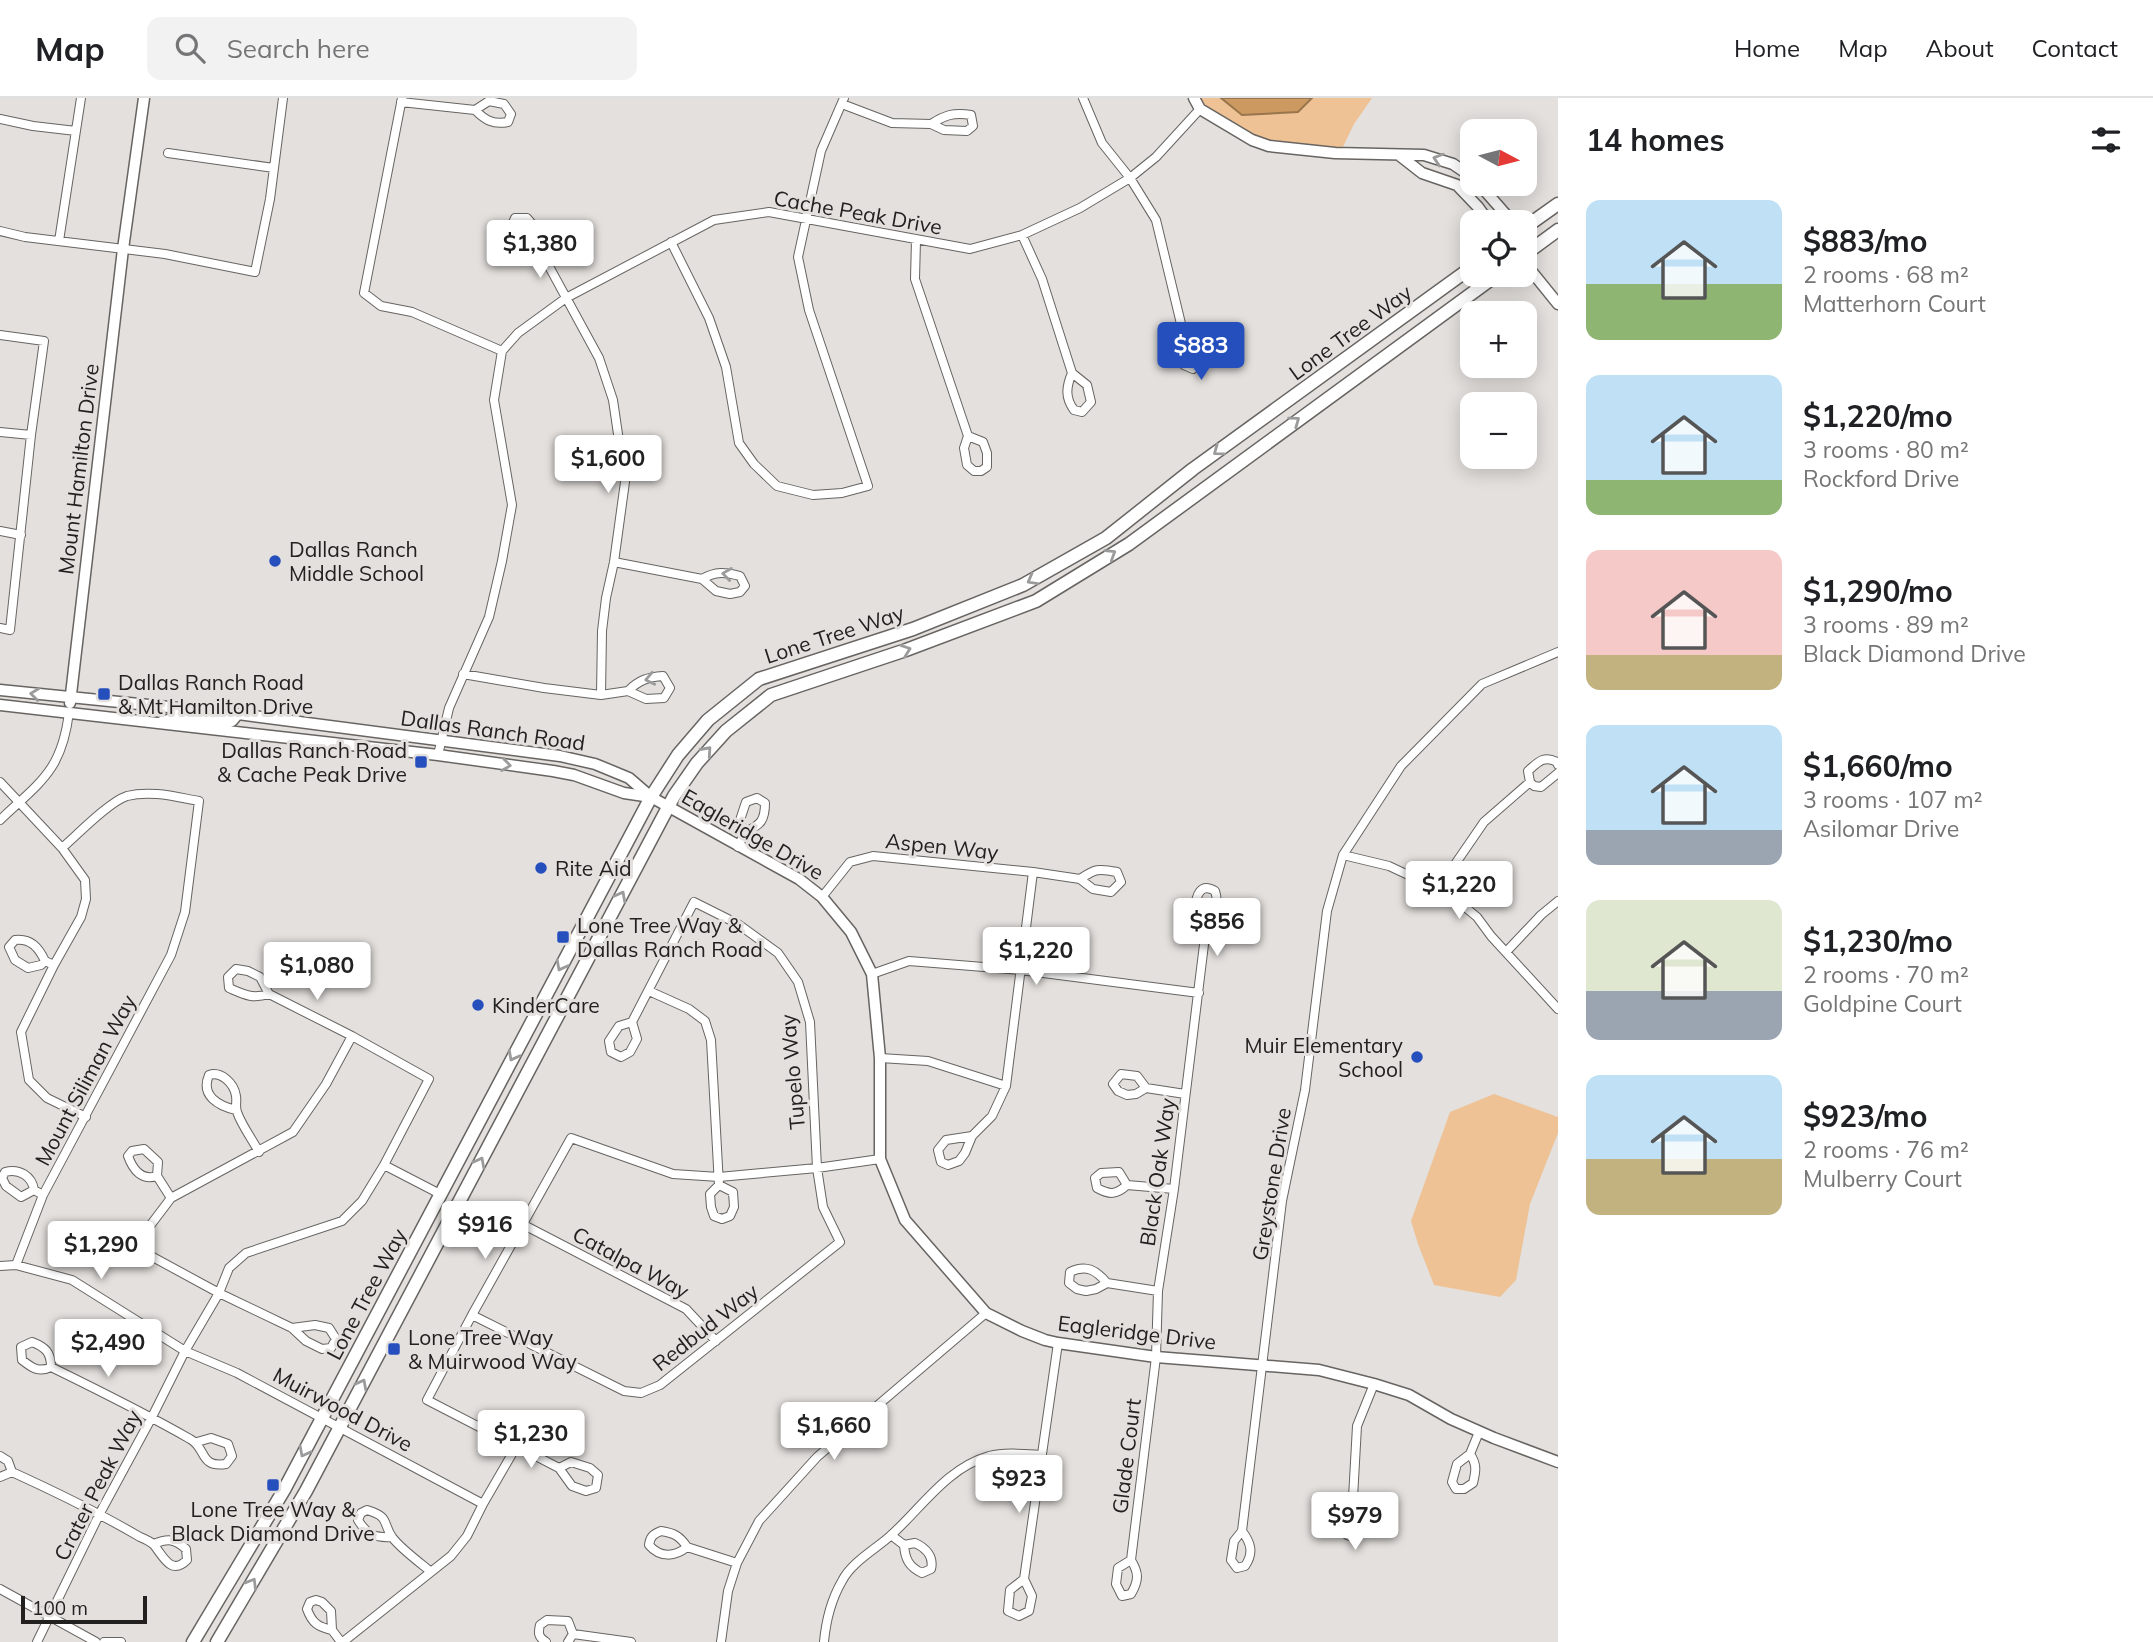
<!DOCTYPE html>
<meta charset="utf-8">
<style>
:root{--surface:#fff;--page:#f2f2f2;--text:#202124;--muted:#757577;--line:#e0e0e0;--accent:#264fbe}
body{margin:0;font-family:Mulish,sans-serif;background:var(--page);color:var(--text);height:100vh;display:flex;flex-direction:column;font-size:26px;white-space:nowrap}
*{box-sizing:border-box;margin:0}
p{font-size:23px;color:var(--muted)}
.icon{flex:none;width:38px;height:38px;fill:none;stroke:currentColor;stroke-width:2;stroke-linecap:round;stroke-linejoin:round}
.map{position:relative;flex:1;overflow:hidden}
.sheet{display:flex;flex-direction:column;background:var(--surface);width:595px}
.sheet>*{flex:none}
.needle{width:46px;rotate:97deg}
.buttons{position:absolute;left:1460px;top:21px;display:grid;gap:14px}
.buttons a{display:grid;place-items:center;width:77px;height:77px;border-radius:14px;background:var(--surface);box-shadow:0 4px 18px #0003;font-size:35px}
.scale{position:absolute;left:21px;bottom:18px;width:126px;box-sizing:border-box;padding-left:7px;border:4px solid #222120;border-top:0;font-size:19px;line-height:24px;white-space:nowrap;color:#222120;-webkit-text-stroke:5px #e3e0dd;paint-order:stroke}
.price{position:absolute;translate:-50% -60px;padding:0 16px;border-radius:7px;background:#fff;color:#222;font-size:23px;line-height:46px;filter:drop-shadow(0 2px 4px #0008)}
.price::after{content:'';position:absolute;left:50%;top:42px;width:21px;height:16px;margin-left:-10px;background:inherit;clip-path:polygon(0 0,100% 0,50% 100%)}
.price.current{background:var(--accent);color:#fff}
ul{padding:0;list-style:none}
li{display:flex;align-items:center;gap:21px;height:175px;padding:0 28px}
li span{display:grid;place-items:center;flex:none;width:196px;height:140px;border-radius:14px;color:#555}
li>.icon{margin-inline-start:auto}
span .icon{width:84px;height:84px;fill:#fffc;stroke-width:1}
li b{font-size:30px}
h2{display:flex;justify-content:space-between;align-items:center;height:84px;padding:0 28px;font-size:30px}
header{display:flex;align-items:center;gap:42px;box-sizing:border-box;height:98px;padding:0 35px;background:var(--surface);border-bottom:2px solid var(--line)}
header strong{font-size:33px}
nav{display:flex;gap:38px;margin-inline-start:auto;font-size:24px}
.search{width:490px;height:63px;background:var(--page);display:flex;align-items:center;gap:18px;box-sizing:border-box;padding:0 24px;border-radius:14px;color:var(--muted);font-size:26px}
main{display:flex;flex:1;min-height:0}
.map>svg:first-child{display:block}
</style>
<header>
<strong>Map</strong>
<div class="search"><svg class="icon" aria-label="search" viewBox="0 0 24 24"><circle cx="10" cy="10" r="6"/><path d="M15 15l6 6"/></svg>Search here</div>
<nav><a>Home</a><a>Map</a><a>About</a><a>Contact</a></nav>
</header>
<main>
<div class="map">
<svg width="1558" height="1544" viewBox="0 0 1558 1544">
<rect width="100%" height="100%" fill="#e3e0dd"/>
<!-- green -->
<path fill="#eec295" d="M1194,0H1372L1354,26L1340,55L1269,48L1200,11Z
M1494,996L1558,1019V1035L1530,1106L1516,1182L1500,1199L1434,1187L1418,1146L1411,1123L1450,1014Z"/>
<!-- water -->
<path fill="#cc9960" stroke="#99754d" stroke-width="2" d="M1221,0H1312L1298,14L1242,17Z"/>
<g fill="none" stroke-linecap="round" stroke-linejoin="round">
<!-- street casing -->
<g stroke="#676461" stroke-width="10">
<path id="street" d="M402,0L364,195L381,208L412,214L502,253
M1083,0L1102,45L1130,80L1156,122L1183,234L1178,247L1184,267L1193,271C1214,257 1198,243 1183,234
M401,4L475,12L489,3L504,6L511,16L508,24C493,27 485,22 475,12
M842,6L892,25L931,26L944,32L967,33L973,28L971,17C954,14 945,17 931,26
M0,21L33,28L76,33
M168,55L274,70
M0,133L25,139L165,156L255,174L270,101L283,0
M1022,137L1042,181L1072,275L1087,287L1091,304L1082,314L1074,312C1065,300 1066,289 1072,275
M916,142L915,181L968,338L964,350L967,367L974,373H981L987,369V355L983,344L968,338
M59,143L81,0
M671,144L709,220L726,269L739,345L754,366L777,388L813,397L842,395L868,388L809,212L798,159L821,53L844,0
M539,150C523,149 518,143 511,129L515,120H527L538,133L539,150L599,260L613,302L625,384L614,464L606,500L602,533L601,597
M0,237L44,243L31,337L10,532L0,530
M0,334L31,337
M0,433L21,437
M614,464L702,481L716,493L730,496L740,494L745,488L740,478C725,474 716,473 702,481
M463,576L544,590L601,597L628,593L646,601L664,600L670,590L663,578C648,579 639,582 628,593
M438,657L449,610L489,519L502,463L512,407L494,302L502,253L518,235L566,200L714,122L769,114L970,151L1022,137L1080,110L1130,80L1156,59L1200,11
M1558,667L1557,664C1544,657 1538,664 1528,673L1530,684L1534,688L1541,689L1558,675
M0,684L62,750L85,782L86,801L81,819L54,867L21,934L29,982L47,1000L86,1019
M0,722C40,684 62,673 69,614
M738,749L745,734C761,727 765,722 765,705L757,700L746,704L739,725L745,734
M1343,757L1389,768L1438,791L1460,805L1477,819L1491,838L1558,911
M1438,791L1484,724L1530,684
M822,799L850,764L873,758L1033,774L1080,781L1093,791L1111,794L1121,784L1117,774C1098,770 1095,771 1080,781
M1506,854L1541,817L1558,803
M45,863L41,867L28,870L15,862L9,849L15,842C31,840 39,850 45,863L54,867
M872,876L909,863L1020,872L1199,895
M649,893L689,911L705,923L711,942L719,1087L710,1096L711,1109L714,1118L722,1121L730,1118L734,1109L733,1094L719,1087
M880,960L928,963L1006,988
M1146,990L1137,978L1121,976L1113,986L1118,993L1127,997L1136,996L1146,990L1185,996
M236,1012C219,1008 200,998 209,977C221,973 234,985 236,998C237,1003 235,1009 237,1014C242,1028 252,1041 259,1054
M972,1038L946,1042L938,1052L941,1064L948,1067L959,1063L965,1055L972,1038L992,1018L1006,988L1033,774
M384,1067L440,1096
M157,1078C142,1083 133,1072 128,1058L132,1053L144,1051L158,1064L157,1078L171,1100
M1127,1087L1119,1074L1101,1075L1095,1080L1097,1090C1110,1097 1116,1097 1127,1087L1174,1091
M34,1092L21,1099L6,1088L2,1080L5,1074C19,1070 32,1078 34,1092L43,1097
M522,1126L686,1211L716,1243
M16,1167L43,1097L171,857L185,814L199,703C176,699 151,692 127,698C109,704 78,736 62,750
M0,1168L16,1167L72,1182L185,1253L237,1275L483,1406
M1107,1185C1096,1172 1086,1166 1070,1174L1069,1185L1077,1191L1086,1193L1096,1191L1107,1185L1158,1193
M472,1217L624,1293L641,1295L660,1287L840,1144L823,1109L817,1070L810,924L798,884L778,855L738,826L694,804L632,924L637,941L630,954L621,959L611,954L609,943L619,928L632,924
M292,1230L315,1227L329,1230L336,1241L331,1250L322,1251L306,1243L292,1230L219,1195L138,1151L143,1137L171,1100L293,1034L326,986L352,938
M51,1269C51,1254 45,1249 32,1244L21,1249L22,1262C32,1270 39,1275 51,1269C98,1292 145,1315 190,1341C207,1350 199,1370 226,1366L232,1358L228,1346L211,1340L197,1344
M1470,1356C1477,1366 1476,1373 1473,1385L1464,1391H1456L1452,1384L1457,1366L1470,1356L1479,1334
M0,1358L8,1363L12,1374C56,1394 99,1415 140,1439C145,1441 151,1444 154,1447C163,1458 171,1478 187,1462L186,1451C175,1441 168,1440 154,1446
M559,1370L571,1364L590,1370L598,1377L596,1390L586,1393L572,1388L559,1370L427,1302L472,1217L571,1040L673,1076L719,1079L817,1070L880,1061
M0,1379L12,1374
M1353,1400L1364,1415L1365,1431L1356,1440L1347,1437L1343,1430V1415L1353,1400L1357,1328L1374,1286
M661,1433C674,1435 680,1438 687,1449C675,1459 660,1460 649,1447C650,1439 653,1436 661,1433Z
M1242,1433C1251,1445 1254,1455 1245,1468L1237,1470L1231,1462L1234,1443L1242,1433L1282,1103L1305,992L1327,813L1343,757L1401,668L1482,586L1558,554
M891,1437L904,1447C905,1461 909,1469 922,1475L931,1471C934,1459 926,1450 915,1445L904,1447
M392,1439C375,1440 367,1437 358,1422L361,1415L367,1412C390,1419 382,1424 392,1439C400,1450 419,1464 430,1473
M687,1449L737,1465
M1131,1462L1118,1470L1116,1486L1122,1498L1131,1496C1139,1482 1139,1475 1131,1462L1156,1259L1158,1193L1174,1091L1207,822C1216,813 1219,805 1215,793C1200,784 1196,798 1195,811L1207,822
M1024,1481L1010,1492L1008,1513L1019,1518L1029,1513L1032,1498L1024,1481L1058,1245
M0,1491L96,1544
M332,1532C318,1529 312,1525 307,1511L310,1504L316,1502L322,1504L331,1513L332,1532L341,1544
M573,1536L631,1544
M37,1544L100,1415L152,1319L185,1253L219,1195L229,1170L246,1155L342,1123L362,1103L384,1067L429,981L352,938L269,896L260,879L248,873L236,871L228,879L229,890C245,897 252,901 269,896
M104,1544H121
M343,1544L451,1458L467,1438L483,1406L516,1349
M546,1544C538,1539 538,1535 540,1527L547,1522L568,1523L573,1536L568,1544
M721,1544L728,1493L737,1465L759,1423L817,1359L986,1215
M824,1544C826,1522 831,1502 842,1483C851,1465 874,1452 889,1439C920,1412 946,1370 989,1358C1006,1354 1024,1356 1042,1357"/>
</g>
<!-- secondary casing -->
<g stroke="#676461" stroke-width="13">
<path id="secondary" d="M1194,0L1200,11L1252,42L1269,48L1335,55L1424,57L1453,66L1472,79
M1399,57L1422,75L1457,87L1478,109L1489,124
M1479,86L1508,119V124
M1524,164L1558,206
M0,592L238,616L560,658L595,666L629,680L651,699L799,781L822,799L851,834L872,876L880,960V1061L905,1122L986,1215L1022,1233L1045,1242L1058,1245L1156,1259L1319,1272L1374,1286L1409,1297L1451,1321L1494,1340L1558,1364
M70,605L123,151L144,0
M0,607L438,657L553,673L574,677L624,695L651,699
M161,624L178,619L227,624L232,623L238,616"/>
</g>
<!-- primary casing -->
<g stroke="#676461" stroke-width="15">
<path id="primary" d="M1524,130L1558,106
M1524,157L1558,132
M193,1544L284,1392L651,699L678,657L708,622L759,581L913,531L1023,487L1106,440L1193,371L1472,169
M217,1544L306,1393L674,698L697,665L726,633L771,597L906,552L1036,503L1129,446L1497,177"/>
</g>
<!-- street -->
<use href="#street" stroke="#fff" stroke-width="8"/>
<!-- secondary -->
<use href="#secondary" stroke="#fff" stroke-width="10"/>
<!-- primary -->
<use href="#primary" stroke="#fff" stroke-width="12"/>
</g>
<!-- one-way arrows -->
<defs><path id="oneway-chevron" d="M-2-3.5L2.5 0L-2 3.5" fill="none" stroke-width="1.6" stroke-linecap="round" stroke-linejoin="round" transform="scale(1.75)"/></defs>
<g stroke="#9c9b9b">
<use href="#oneway-chevron" transform="translate(1438 61) rotate(-162)"/>
<use href="#oneway-chevron" transform="translate(1295 323) rotate(-36)"/>
<use href="#oneway-chevron" transform="translate(1218 353) rotate(144)"/>
<use href="#oneway-chevron" transform="translate(1111 456) rotate(-32)"/>
<use href="#oneway-chevron" transform="translate(727 476) rotate(-172)"/>
<use href="#oneway-chevron" transform="translate(1032 482) rotate(151)"/>
<use href="#oneway-chevron" transform="translate(906 552) rotate(-20)"/>
<use href="#oneway-chevron" transform="translate(650 581) rotate(168)"/>
<use href="#oneway-chevron" transform="translate(35 596) rotate(-173)"/>
<use href="#oneway-chevron" transform="translate(707 653) rotate(-48)"/>
<use href="#oneway-chevron" transform="translate(506 667) rotate(8)"/>
<use href="#oneway-chevron" transform="translate(621 798) rotate(-62)"/>
<use href="#oneway-chevron" transform="translate(561 868) rotate(118)"/>
<use href="#oneway-chevron" transform="translate(513 958) rotate(118)"/>
<use href="#oneway-chevron" transform="translate(480 1064) rotate(-62)"/>
<use href="#oneway-chevron" transform="translate(362 1286) rotate(-62)"/>
<use href="#oneway-chevron" transform="translate(304 1354) rotate(117)"/>
<use href="#oneway-chevron" transform="translate(252 1485) rotate(-59)"/>
</g>
<!-- markers -->
<g fill="#264fbe" stroke="#e3e0dd" stroke-width="2.5">
<circle cx="275" cy="463" r="7"/>
<rect x="97" y="589" width="14" height="14" rx="3.5"/>
<rect x="414" y="657" width="14" height="14" rx="3.5"/>
<circle cx="541" cy="770" r="7"/>
<rect x="556" y="832" width="14" height="14" rx="3.5"/>
<circle cx="478" cy="907" r="7"/>
<circle cx="1417" cy="959" r="7"/>
<rect x="387" y="1244" width="14" height="14" rx="3.5"/>
<rect x="266" y="1380" width="14" height="14" rx="3.5"/>
</g>
<g text-anchor="middle" dominant-baseline="central" stroke-width="6" stroke-linejoin="round" paint-order="stroke">
<!-- street labels -->
<g font-size="21" fill="#222120" stroke="#e3e0dd">
<text transform="translate(858 114) rotate(10)">Cache Peak Drive</text>
<text transform="translate(1350 234) rotate(-36)">Lone Tree Way</text>
<text transform="translate(78 371) rotate(-83)">Mount Hamilton Drive</text>
<text transform="translate(834 536) rotate(-18)">Lone Tree Way</text>
<text transform="translate(493 632) rotate(8)">Dallas Ranch Road</text>
<text transform="translate(753 736) rotate(30)">Eagleridge Drive</text>
<text transform="translate(942 748) rotate(6)">Aspen Way</text>
<text transform="translate(792 974) rotate(-95)">Tupelo Way</text>
<text transform="translate(85 982) rotate(-62)">Mount Siliman Way</text>
<text transform="translate(1157 1074) rotate(-82)">Black Oak Way</text>
<text transform="translate(1271 1086) rotate(-81)">Greystone Drive</text>
<text transform="translate(631 1164) rotate(28)">Catalpa Way</text>
<text transform="translate(366 1196) rotate(-62)">Lone Tree Way</text>
<text transform="translate(705 1229) rotate(-38)">Redbud Way</text>
<text transform="translate(1137 1234) rotate(7)">Eagleridge Drive</text>
<text transform="translate(343 1311) rotate(28)">Muirwood Drive</text>
<text transform="translate(1126 1358) rotate(-83)">Glade Court</text>
<text transform="translate(97 1387) rotate(-63)">Crater Peak Way</text>
</g>
<!-- poi labels -->
<g font-size="21" fill="#222120" stroke="#e3e0dd" text-anchor="start">
<text x="289" y="451">Dallas Ranch<tspan x="289" dy="24">Middle School</tspan></text>
<text x="118" y="584">Dallas Ranch Road<tspan x="118" dy="24">&amp; Mt Hamilton Drive</tspan></text>
<text x="407" y="652" text-anchor="end">Dallas Ranch Road<tspan x="407" dy="24">&amp; Cache Peak Drive</tspan></text>
<text x="555" y="770">Rite Aid</text>
<text x="577" y="827">Lone Tree Way &amp;<tspan x="577" dy="24">Dallas Ranch Road</tspan></text>
<text x="492" y="907">KinderCare</text>
<text x="1403" y="947" text-anchor="end">Muir Elementary<tspan x="1403" dy="24">School</tspan></text>
<text x="408" y="1239">Lone Tree Way<tspan x="408" dy="24">&amp; Muirwood Way</tspan></text>
<text x="273" y="1411" text-anchor="middle">Lone Tree Way &amp;<tspan x="273" dy="24">Black Diamond Drive</tspan></text>
</g>
</g>
</svg>
<div class="buttons">
<a><svg class="needle" viewBox="-14 -14 28 28"><path d="M0-13l5 13h-10z" fill="#e53935"/><path d="M0 13l5-13h-10z" fill="#757577"/></svg></a>
<a><svg class="icon" aria-label="locate" viewBox="0 0 24 24"><circle cx="12" cy="12" r="6"/><path d="M12 2v4M12 18v4M2 12h4M18 12h4"/></svg></a>
<a>+</a>
<a>−</a>
</div>
<div class="scale">100 m</div>
<b class="price" style="left:540px;top:182px">$1,380</b>
<b class="price current" style="left:1201px;top:284px">$883</b>
<b class="price" style="left:608px;top:397px">$1,600</b>
<b class="price" style="left:1459px;top:823px">$1,220</b>
<b class="price" style="left:1217px;top:860px">$856</b>
<b class="price" style="left:1036px;top:889px">$1,220</b>
<b class="price" style="left:317px;top:904px">$1,080</b>
<b class="price" style="left:485px;top:1163px">$916</b>
<b class="price" style="left:101px;top:1183px">$1,290</b>
<b class="price" style="left:108px;top:1281px">$2,490</b>
<b class="price" style="left:834px;top:1364px">$1,660</b>
<b class="price" style="left:531px;top:1372px">$1,230</b>
<b class="price" style="left:1019px;top:1417px">$923</b>
<b class="price" style="left:1355px;top:1454px">$979</b>
</div>
<section class="sheet">
<h2>14 homes<svg class="icon" aria-label="filters" viewBox="0 0 24 24"><path d="M4 7h16M4 17h16"/><circle cx="9" cy="7" r="2"/><circle cx="15" cy="17" r="2"/></svg></h2>
<ul>
<li><span style="background:linear-gradient(#bfe0f5 60%,#8fb573 0)"><svg class="icon" aria-label="home" viewBox="0 0 24 24"><path d="M3 11l9-7 9 7M6 9v11h12V9"/></svg></span><div><b>$883/mo</b><p>2 rooms · 68 m²</p><p>Matterhorn Court</p></div></li>
<li><span style="background:linear-gradient(#bfe0f5 75%,#8fb573 0)"><svg class="icon" aria-label="home" viewBox="0 0 24 24"><path d="M3 11l9-7 9 7M6 9v11h12V9"/></svg></span><div><b>$1,220/mo</b><p>3 rooms · 80 m²</p><p>Rockford Drive</p></div></li>
<li><span style="background:linear-gradient(#f6c9c9 75%,#c2b280 0)"><svg class="icon" aria-label="home" viewBox="0 0 24 24"><path d="M3 11l9-7 9 7M6 9v11h12V9"/></svg></span><div><b>$1,290/mo</b><p>3 rooms · 89 m²</p><p>Black Diamond Drive</p></div></li>
<li><span style="background:linear-gradient(#bfe0f5 75%,#9aa5b1 0)"><svg class="icon" aria-label="home" viewBox="0 0 24 24"><path d="M3 11l9-7 9 7M6 9v11h12V9"/></svg></span><div><b>$1,660/mo</b><p>3 rooms · 107 m²</p><p>Asilomar Drive</p></div></li>
<li><span style="background:linear-gradient(#dfe7d0 65%,#9aa5b1 0)"><svg class="icon" aria-label="home" viewBox="0 0 24 24"><path d="M3 11l9-7 9 7M6 9v11h12V9"/></svg></span><div><b>$1,230/mo</b><p>2 rooms · 70 m²</p><p>Goldpine Court</p></div></li>
<li><span style="background:linear-gradient(#bfe0f5 60%,#c2b280 0)"><svg class="icon" aria-label="home" viewBox="0 0 24 24"><path d="M3 11l9-7 9 7M6 9v11h12V9"/></svg></span><div><b>$923/mo</b><p>2 rooms · 76 m²</p><p>Mulberry Court</p></div></li>
</ul>
</section>
</main>
